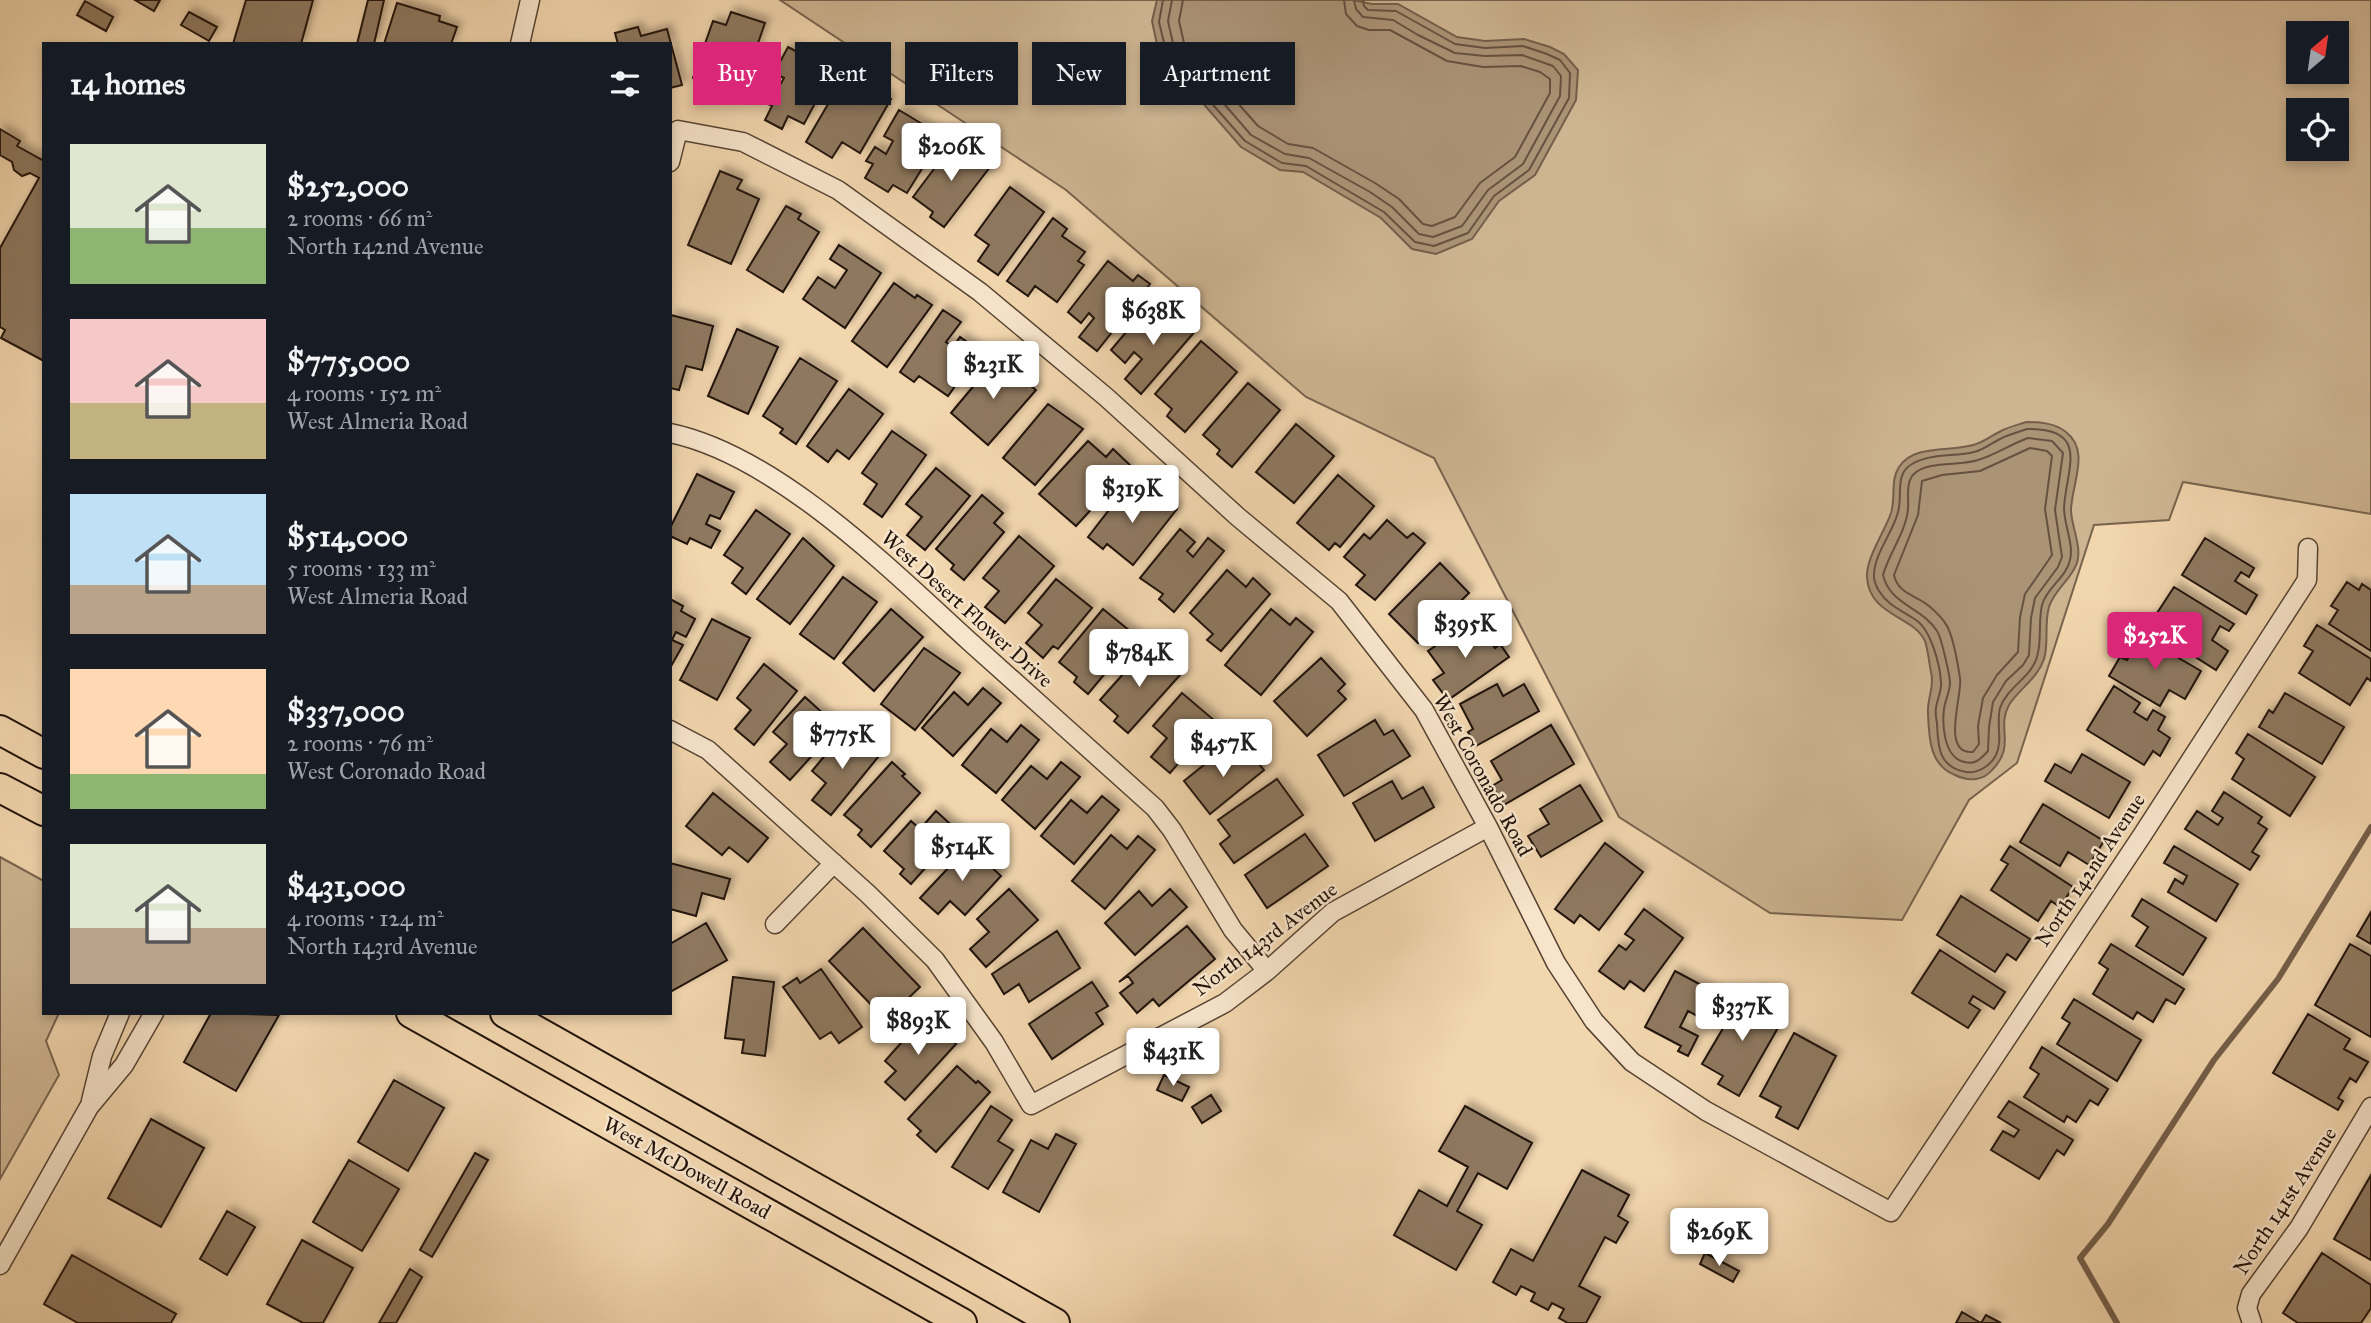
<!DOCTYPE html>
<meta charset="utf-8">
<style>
:root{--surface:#171b24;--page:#20242c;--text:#f1f3f6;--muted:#9ea1a6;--accent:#db2777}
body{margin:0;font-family:"IM FELL Great Primer",serif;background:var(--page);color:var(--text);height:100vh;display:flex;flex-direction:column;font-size:26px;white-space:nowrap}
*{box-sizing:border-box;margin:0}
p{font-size:23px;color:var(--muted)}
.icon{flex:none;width:38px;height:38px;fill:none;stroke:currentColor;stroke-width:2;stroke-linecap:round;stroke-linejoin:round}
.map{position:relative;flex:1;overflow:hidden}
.panel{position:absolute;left:42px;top:42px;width:630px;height:973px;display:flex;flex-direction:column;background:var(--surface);border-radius:0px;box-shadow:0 4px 10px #0003}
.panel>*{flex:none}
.top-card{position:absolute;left:693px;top:42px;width:665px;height:63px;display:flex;gap:14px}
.needle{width:46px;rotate:29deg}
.buttons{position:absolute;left:2286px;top:21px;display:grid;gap:14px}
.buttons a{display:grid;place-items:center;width:63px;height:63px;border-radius:0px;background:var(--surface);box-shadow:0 4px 10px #0003;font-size:35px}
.price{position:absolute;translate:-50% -60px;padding:0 16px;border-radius:7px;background:#fff;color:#222;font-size:23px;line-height:46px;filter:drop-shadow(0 2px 4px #0008)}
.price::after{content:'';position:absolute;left:50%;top:42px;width:21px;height:16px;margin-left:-10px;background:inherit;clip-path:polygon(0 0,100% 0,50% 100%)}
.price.active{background:var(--accent);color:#fff}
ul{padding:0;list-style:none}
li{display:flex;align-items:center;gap:21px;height:175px;padding:0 28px}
li span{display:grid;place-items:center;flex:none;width:196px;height:140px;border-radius:0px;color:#555}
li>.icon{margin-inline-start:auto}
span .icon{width:84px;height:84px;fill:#fffc;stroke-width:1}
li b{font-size:30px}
h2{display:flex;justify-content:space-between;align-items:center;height:84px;padding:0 28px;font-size:30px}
.pill{padding:0 24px;border-radius:0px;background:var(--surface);box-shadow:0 4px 10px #0003;font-size:24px;line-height:63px}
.pill.active{background:var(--accent);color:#fff}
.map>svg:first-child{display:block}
</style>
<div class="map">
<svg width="2371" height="1323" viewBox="0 0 2371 1323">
<defs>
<filter id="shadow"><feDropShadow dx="5" dy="-5" stdDeviation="3.5" flood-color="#0004"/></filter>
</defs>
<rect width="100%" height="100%" fill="#f2d6ae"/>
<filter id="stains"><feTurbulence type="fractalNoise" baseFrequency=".00286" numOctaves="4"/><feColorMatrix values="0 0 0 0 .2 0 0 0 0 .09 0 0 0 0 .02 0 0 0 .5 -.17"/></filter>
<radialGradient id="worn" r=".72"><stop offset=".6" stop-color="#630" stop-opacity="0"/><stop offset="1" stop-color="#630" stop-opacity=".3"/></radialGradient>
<!-- green -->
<path fill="#ceb592" stroke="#78644e" stroke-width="2" fill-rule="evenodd" d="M780,0H2371V514L2183,482L2169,520L2094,525L2017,763L1969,800L1902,920L1770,913L1619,817L1434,458L1306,397L1066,190ZM2298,33H2336V72H2298ZM2298,110H2336V149H2298Z
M0,857L44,881V1013H59L46,1041L59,1075L0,1179Z"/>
<!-- water -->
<path fill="#ab9376" stroke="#745f4a" stroke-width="2" d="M1157,0H1352L1372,4H1398L1457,37L1485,41L1524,39L1550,47L1564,54L1578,70L1576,100L1535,175L1499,201L1472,239L1436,254L1412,249L1381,218L1303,172L1280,170L1241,147L1201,101L1185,89L1159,54L1152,21Z
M2026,422C2040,422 2055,423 2066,432C2091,451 2071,485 2071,511C2072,528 2082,547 2077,563C2071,580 2054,590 2049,607C2044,624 2049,643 2044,659C2038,678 2019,689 2009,705C1996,728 2016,745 1993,769C1989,774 1983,778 1976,779C1968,780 1961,778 1955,775C1929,765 1929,737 1928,713C1927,698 1935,687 1931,672C1929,662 1928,650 1925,641C1914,616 1869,616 1867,577C1866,558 1885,531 1891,513C1896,497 1890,481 1899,467C1914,444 1950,452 1973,445C1983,443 1992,435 2001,431C2009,427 2017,425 2026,422Z"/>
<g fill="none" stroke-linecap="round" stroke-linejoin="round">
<!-- shore -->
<path stroke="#665240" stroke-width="2" d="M1163,0L1159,22L1166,51L1190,83L1206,97L1245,141L1282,163L1306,166L1384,212L1415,242L1434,246L1468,233L1494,196L1529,170L1569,98L1570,73L1560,60L1547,54L1523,46L1485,48L1455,44L1396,11L1368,10L1364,6L1363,0
M1172,0L1168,21L1174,48L1196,77L1213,91L1251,135L1285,154L1309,158L1370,192L1392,207L1419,234L1433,237L1462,226L1488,190L1523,164L1560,96L1561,76L1553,66L1522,55L1485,56L1455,53L1418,35L1393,20L1363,17L1356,9L1354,0
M1183,0L1179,21L1184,43L1204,70L1220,83L1258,126L1288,144L1313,148L1375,183L1399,199L1423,224L1432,226L1455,217L1480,183L1515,157L1550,93V79L1540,72L1521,66L1483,67L1447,61L1390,30H1369L1357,26L1346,14L1344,0
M2027,429C2091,428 2066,469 2064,508C2064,525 2074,544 2070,560C2066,578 2047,587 2042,605C2038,622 2042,641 2037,657C2031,678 2007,687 2000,708C1996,723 2003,741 1996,755C1991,765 1978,774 1966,772C1938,767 1938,746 1937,723C1936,718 1935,713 1936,708C1937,700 1942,690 1941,682C1940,665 1931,630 1916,620C1902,610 1889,607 1879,591C1877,588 1874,581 1874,577C1873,555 1893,533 1898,512C1903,496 1894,474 1912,464C1930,453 1955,457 1974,452C1984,450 1993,442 2002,438C2010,434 2019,432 2027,429Z
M2028,438L2052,441L2063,453L2055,510L2062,557L2058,567L2035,598L2031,618L2029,655L2023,665L2006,681L1993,702L1989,727L1988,751C1980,760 1974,766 1961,761C1944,754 1942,725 1944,709C1945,700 1950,692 1950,683C1950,676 1941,636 1937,631C1922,607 1890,605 1883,575C1889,553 1906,532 1908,509C1909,498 1905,481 1915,473C1928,461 1961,466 1978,460C1995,455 2011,444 2028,438Z
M2030,448L2047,451L2052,456L2045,509L2052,555L2025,594L2020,617L2018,652L1997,675L1983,698L1978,726L1979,744L1973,752C1940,755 1963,694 1960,678C1958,665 1953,637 1947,626C1943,619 1935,611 1929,606C1916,595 1898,594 1894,575L1918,515L1922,481L1942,475L1980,471Z"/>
<!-- stream -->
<path stroke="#745f4a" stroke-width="6" d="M2117,1323L2080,1258L2108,1224L2214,1060L2278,979L2371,827"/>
</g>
<!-- building -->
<path fill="#8e785f" stroke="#211209" stroke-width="2" filter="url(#shadow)" d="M135,0H160L154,11Z
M246,0H313L301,44H233Z
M368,0H384L374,44H357Z
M85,1L113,17L106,31L77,15Z
M397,3L440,16L439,21L457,27L451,44H384Z
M189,12L217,27L209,41L181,25Z
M731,12L765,23L740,95L693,78L713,21L726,25Z
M638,27L641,36L667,29L682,85L670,88V44H618L615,33Z
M788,47L818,63L815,69L829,77L804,124L788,116L782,129L765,120L772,106L759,99L765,86L776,92L784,78L774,73Z
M842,80L869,95L873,88L891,99L860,153L842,142L832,158L806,142Z
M899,110L942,136L907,193L893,185L888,192L865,178L873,164L866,161L875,147L886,154L893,141L884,136Z
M0,129L20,141L17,146L44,161V361L1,338L5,330L0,327V248L39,178L30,173L22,176L14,170L12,162L0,155Z
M955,141L990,167L944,227L930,217L933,212L913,197Z
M720,171L742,180L737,189L759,199L731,264L688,245Z
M1010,187L1044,212L998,275L978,261L989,245L975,235Z
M786,206L801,214L798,219L819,232L783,292L747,270Z
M1053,218L1067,229L1062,236L1085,252L1078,261L1084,265L1057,302L1035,286L1028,296L1007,281Z
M839,245L881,273L845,328L803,299L818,277L835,288L847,270L830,259Z
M1108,261L1133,281L1138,275L1150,284L1097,351L1079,337L1094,318L1089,313L1081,323L1068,312Z
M894,283L915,298L917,295L932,305L887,367L852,341Z
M1159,307L1180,325L1185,319L1197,329L1141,394L1125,379L1142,359L1134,352L1125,363L1111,350L1133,324L1140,330Z
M943,310L961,322L946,342L953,347L960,337L980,351L948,396L919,376L914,382L900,372Z
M671,315L713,326L702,370L686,366L679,390L670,388Z
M737,329L778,347L748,414L708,396Z
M1201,341L1237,372L1185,432L1167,416L1172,409L1155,394Z
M800,358L837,381L796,444L780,433L783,429L763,416Z
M997,358L1036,390L988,445L951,413Z
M1248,383L1280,410L1232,467L1217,454L1220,450L1203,435Z
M849,389L883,414L849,459L837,450L828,462L807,446Z
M1048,404L1083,429L1035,485L1003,458Z
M1296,424L1334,456L1294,503L1256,472Z
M892,431L926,455L882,517L864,504L877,484L862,473Z
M1088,441L1106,457L1113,449L1131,466L1076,526L1039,494Z
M936,468L970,496L925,550L907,535L922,517L906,504Z
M697,474L734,492L720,519L710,515L706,524L720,531L711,548L690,538L687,544L670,536V528Z
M1338,475L1374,506L1340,547L1335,543L1329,550L1297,523Z
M1126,488L1145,503L1154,492L1177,509L1133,565L1107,544L1103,549L1088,537Z
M982,495L1003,513L994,523L1004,532L964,580L951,569L954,565L936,549Z
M756,510L790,534L746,594L732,583L743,568L724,555Z
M1387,520L1407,538L1413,533L1425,543L1375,600L1356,585L1365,575L1344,557L1364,534L1370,539Z
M1180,529L1195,542L1187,551L1193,557L1208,538L1224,551L1174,612L1159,599L1163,594L1140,578Z
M1019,536L1054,566L1005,623L985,607L999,591L983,578Z
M803,538L834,566L790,624L757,599Z
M2205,538L2254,568L2249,577L2241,572L2235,581L2257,595L2246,614L2182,575Z
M1440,563L1469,593L1418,643L1389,614Z
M1227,570L1246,587L1253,578L1270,594L1221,651L1207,640L1213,634L1190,613Z
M843,577L877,602L834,659L800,634Z
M1056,579L1092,608L1058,649L1053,646L1043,658L1026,643L1042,625L1028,613Z
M2347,582L2359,590L2362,584L2371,590V651L2329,624L2338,610L2331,606Z
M2174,587L2234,624L2229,631L2220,626L2212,640L2228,651L2216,670L2148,627Z
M670,599L683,606L681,611L695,619L686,637L676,632L672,640L683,645L670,668Z
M891,609L923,637L874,691L843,663Z
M1103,609L1136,636L1088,694L1074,682L1077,677L1059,662Z
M1271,609L1290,625L1296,618L1313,632L1261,695L1225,665Z
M712,619L750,638L717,700L680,680Z
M1478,625L1495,648L1500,644L1509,657L1448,700L1433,680L1444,673L1428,651L1457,631L1462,637Z
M2317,625L2371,659V681L2367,678L2350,705L2299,673L2313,651L2304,646Z
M2141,636L2201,671L2185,699L2169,690L2160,706L2109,676L2120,657L2127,660Z
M1148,646L1180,675L1128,733L1114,721L1118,716L1100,700Z
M924,648L960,673L915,730L881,704Z
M1321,658L1345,684L1338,691L1346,699L1307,736L1274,701Z
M764,664L797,691L754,745L735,729L751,710L737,698Z
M1497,684L1503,696L1524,684L1539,711L1476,746L1468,732L1473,729L1460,704Z
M2114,686L2140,703L2134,712L2147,720L2153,710L2165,717L2158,730L2170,738L2160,756L2153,751L2144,765L2087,730Z
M983,688L1001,703L953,756L922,728L954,692L968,705Z
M1182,693L1215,721L1170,773L1151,757L1167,738L1153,726Z
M2285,693L2344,727L2322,764L2259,727L2269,710L2273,713Z
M805,697L838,727L790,780L770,762L787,744L773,732Z
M1375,720L1384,735L1393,730L1410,756L1344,796L1318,755Z
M1021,725L1039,740L996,793L962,765L991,729L1007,742Z
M1551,725L1574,764L1504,805L1492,786L1502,780L1491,761Z
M846,730L879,756L831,815L812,800L826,783L812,771Z
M2248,734L2315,777L2290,816L2232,779L2244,759L2236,753Z
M1246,748L1264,770L1210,814L1184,781L1220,752L1228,763Z
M2082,754L2130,782L2109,818L2045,781L2055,764L2071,773Z
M892,762L905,774L902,776L920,793L871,847L858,835L862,830L844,815Z
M1061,762L1080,777L1035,829L1002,800L1031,766L1047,779Z
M1277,779L1303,815L1234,863L1220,844L1230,836L1218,820Z
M1392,781L1402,799L1423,787L1434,807L1375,841L1353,803Z
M1580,785L1602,821L1541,857L1528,836L1549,824L1540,809Z
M2224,792L2262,817L2258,823L2267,829L2252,852L2259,856L2250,870L2185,829L2197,811L2218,825L2223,818L2212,811Z
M713,793L768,838L748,862L729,847L722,855L686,826Z
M1102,796L1119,810L1074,864L1041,836L1071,800L1087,813Z
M2043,804L2104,841L2089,865L2068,852L2060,866L2020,842Z
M936,811L958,831L911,884L900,874L904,869L884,851L911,821L920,829Z
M1305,834L1328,866L1267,908L1245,875Z
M1111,835L1127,849L1138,836L1155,850L1105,909L1072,881Z
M1605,843L1643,872L1599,930L1580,915L1574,923L1555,909Z
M969,846L1001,876L965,915L950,901L938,914L920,898Z
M2010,846L2073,887L2060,907L2051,901L2038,921L1991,890L2008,864L2001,860Z
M2174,846L2238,884L2216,921L2168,892L2175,879L2183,884L2187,876L2164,863Z
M670,863L730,879L724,899L702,893L696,916L670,909Z
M1009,889L1038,920L986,967L970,949L989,932L977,919Z
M1170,889L1187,907L1135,955L1105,923L1139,891L1152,906Z
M1961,896L2030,939L2016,960L2007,954L1995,972L1937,935Z
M2142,899L2206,938L2183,975L2136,946L2148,927L2132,916Z
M1644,909L1683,938L1644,991L1630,981L1624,989L1599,971L1619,945L1626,950L1634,940L1625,934Z
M2371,912V944L2357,936Z
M706,923L727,960L670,992V944Z
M1187,926L1215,959L1159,1006L1153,999L1137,1013L1120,993L1133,983L1128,976L1119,982Z
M863,928L920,987L898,1008L893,1002L880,1014L829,961Z
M1057,931L1080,968L1029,1002L1019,984L1004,994L992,974Z
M2111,944L2184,989L2175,1004L2166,999L2153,1022L2137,1012L2133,1019L2093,994L2108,969L2099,963Z
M2350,944L2371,956V1037L2315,1005Z
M1940,950L2005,992L1994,1009L1973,996L1969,1003L1980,1010L1968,1028L1912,993Z
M821,969L862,1027L839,1043L831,1032L820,1039L783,987L797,978L800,983Z
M1675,971L1720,995L1706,1021L1688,1011L1680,1027L1698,1036L1688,1056L1678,1051L1681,1046L1645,1027Z
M733,977L774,982L765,1056L742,1053L744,1040L725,1038Z
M1092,982L1108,1006L1096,1013L1103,1024L1052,1059L1029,1024Z
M1757,990L1775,1001L1765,1018L1779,1026L1739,1096L1718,1084L1723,1076L1702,1064L1738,1003L1747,1008Z
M2074,999L2141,1040L2117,1081L2057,1044L2070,1023L2062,1018Z
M211,1013L279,1015L236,1091L184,1062Z
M2308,1014L2350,1039L2344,1049L2368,1062L2356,1082L2350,1078L2338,1098L2343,1101L2338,1110L2273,1073Z
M925,1016L956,1044L905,1100L885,1082L896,1071L885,1061Z
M1794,1033L1836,1056L1798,1129L1776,1117L1781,1107L1760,1096Z
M2042,1047L2108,1089L2098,1105L2090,1100L2076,1122L2067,1116L2064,1122L2024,1097L2039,1074L2030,1068Z
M957,1066L976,1083L978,1081L990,1092L936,1152L917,1135L921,1131L908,1119Z
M1164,1075L1189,1087L1182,1101L1157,1090Z
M394,1080L444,1108L408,1171L358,1142Z
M1211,1095L1221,1111L1202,1123L1192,1107Z
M2009,1101L2073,1140L2064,1155L2057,1150L2039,1179L1991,1150L2003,1131L2014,1137L2019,1130L1998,1117Z
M991,1106L1012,1120L998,1141L1013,1150L988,1189L952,1167Z
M1465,1106L1532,1143L1507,1189L1478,1173L1457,1211L1482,1225L1456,1270L1394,1235L1419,1190L1447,1206L1468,1167L1439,1151Z
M151,1119L204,1148L161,1227L108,1198Z
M1056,1134L1076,1144L1039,1212L1003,1192L1031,1140L1048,1149Z
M475,1153L488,1160L432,1257L420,1250Z
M349,1160L399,1189L362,1251L313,1222Z
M1582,1170L1629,1195L1618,1216L1628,1222L1616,1243L1605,1237L1579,1286L1600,1297L1586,1323H1568L1559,1318L1564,1309L1552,1303L1548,1310L1531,1301L1535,1293L1521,1286L1516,1295L1493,1282L1511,1249L1533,1261Z
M2371,1175V1260L2334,1239Z
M227,1211L255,1227L227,1275L200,1259Z
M302,1240L353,1268L323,1323H303L267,1304Z
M1705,1253L1739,1271L1733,1282L1700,1264Z
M2322,1253L2371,1285V1308L2361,1323H2298L2283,1313Z
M72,1255L176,1314L171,1323H78L44,1304Z
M410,1269L422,1277L396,1323H379Z
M1962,1312L1981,1323L1986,1315L2001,1323H1956Z"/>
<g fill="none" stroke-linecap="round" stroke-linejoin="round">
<!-- minor casing -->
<g stroke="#554332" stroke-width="21">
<path id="minor" d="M520,44L530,0
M670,162L678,130L743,142L838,190L980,292L1106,397L1238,517L1339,601L1424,710L1488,827L1556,963L1594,1021L1632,1062L1706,1111L1891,1212L2143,834L2307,580L2308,548
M670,433C776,455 890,569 969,641C1031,697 1093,752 1155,808L1172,830L1233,930L1267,971
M670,730L708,750L868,894L935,960L994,1042L1031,1105L1225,1003L1267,971L1333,912L1488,827
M775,924L834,863
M91,1101L102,1056L120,1013
M0,1265L89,1107L124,1065L154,1013
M2252,1323L2247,1308L2251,1294L2299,1228L2371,1107"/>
</g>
<!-- primary casing -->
<g stroke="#211209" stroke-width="32">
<path id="primary" d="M0,730L44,754
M0,788L44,811
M411,1013L962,1323
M505,1013L1055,1323"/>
</g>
<!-- minor -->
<use href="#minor" stroke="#f7e4ca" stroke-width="18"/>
<!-- primary -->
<use href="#primary" stroke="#f2d6ae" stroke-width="28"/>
</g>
<g text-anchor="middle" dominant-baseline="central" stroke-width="5" stroke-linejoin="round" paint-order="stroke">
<!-- street labels -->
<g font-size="21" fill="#211209" stroke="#f7e4ca">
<text transform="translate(967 609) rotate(42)">West Desert Flower Drive</text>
<text transform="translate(1483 775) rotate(61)">West Coronado Road</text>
<text transform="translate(2090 870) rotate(-56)">North 142nd Avenue</text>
<text transform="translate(1265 939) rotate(-37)">North 143rd Avenue</text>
<text transform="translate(687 1168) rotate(29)">West McDowell Road</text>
<text transform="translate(2285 1201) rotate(-57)">North 141st Avenue</text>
</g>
</g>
<rect width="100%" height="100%" filter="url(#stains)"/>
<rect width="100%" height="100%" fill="url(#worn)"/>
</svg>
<div class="buttons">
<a><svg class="needle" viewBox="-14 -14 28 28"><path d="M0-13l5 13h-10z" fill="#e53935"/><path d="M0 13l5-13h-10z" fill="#9ea1a6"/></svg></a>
<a><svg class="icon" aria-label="locate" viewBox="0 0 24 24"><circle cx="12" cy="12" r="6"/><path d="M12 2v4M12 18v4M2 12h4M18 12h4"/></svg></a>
</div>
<b class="price" style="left:951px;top:183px">$206K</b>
<b class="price" style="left:1153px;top:347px">$638K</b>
<b class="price" style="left:993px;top:401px">$231K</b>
<b class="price" style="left:1132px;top:525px">$319K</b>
<b class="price" style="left:1465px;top:660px">$395K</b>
<b class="price active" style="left:2155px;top:672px">$252K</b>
<b class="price" style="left:1139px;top:689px">$784K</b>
<b class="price" style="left:842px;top:771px">$775K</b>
<b class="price" style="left:1223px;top:779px">$457K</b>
<b class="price" style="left:962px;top:883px">$514K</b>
<b class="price" style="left:1742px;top:1043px">$337K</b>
<b class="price" style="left:918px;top:1057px">$893K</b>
<b class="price" style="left:1173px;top:1088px">$431K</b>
<b class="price" style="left:1719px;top:1268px">$269K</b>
<div class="top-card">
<a class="pill active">Buy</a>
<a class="pill">Rent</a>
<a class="pill">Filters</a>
<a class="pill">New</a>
<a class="pill">Apartment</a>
</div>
<section class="panel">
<h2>14 homes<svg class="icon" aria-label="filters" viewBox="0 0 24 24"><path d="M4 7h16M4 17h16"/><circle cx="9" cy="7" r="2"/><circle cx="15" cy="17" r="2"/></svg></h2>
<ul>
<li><span style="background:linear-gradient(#dfe7d0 60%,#8fb573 0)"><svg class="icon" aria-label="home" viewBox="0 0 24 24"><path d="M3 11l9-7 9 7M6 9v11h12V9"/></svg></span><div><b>$252,000</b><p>2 rooms · 66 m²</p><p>North 142nd Avenue</p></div></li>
<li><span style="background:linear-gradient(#f6c9c9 60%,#c2b280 0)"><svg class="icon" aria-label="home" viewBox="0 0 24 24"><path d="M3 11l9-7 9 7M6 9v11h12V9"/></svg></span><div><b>$775,000</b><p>4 rooms · 152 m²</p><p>West Almeria Road</p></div></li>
<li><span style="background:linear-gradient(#bfe0f5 65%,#b9a48a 0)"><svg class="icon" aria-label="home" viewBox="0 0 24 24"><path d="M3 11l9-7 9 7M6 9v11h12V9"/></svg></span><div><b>$514,000</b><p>5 rooms · 133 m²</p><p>West Almeria Road</p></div></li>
<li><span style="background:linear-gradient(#ffd9b3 75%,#8fb573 0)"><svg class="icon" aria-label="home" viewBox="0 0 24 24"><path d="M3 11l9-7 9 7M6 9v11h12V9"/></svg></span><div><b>$337,000</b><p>2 rooms · 76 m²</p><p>West Coronado Road</p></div></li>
<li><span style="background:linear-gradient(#dfe7d0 60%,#b9a48a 0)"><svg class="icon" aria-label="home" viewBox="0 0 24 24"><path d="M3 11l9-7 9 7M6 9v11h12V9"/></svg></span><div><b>$431,000</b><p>4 rooms · 124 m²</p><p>North 143rd Avenue</p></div></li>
</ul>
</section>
</div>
